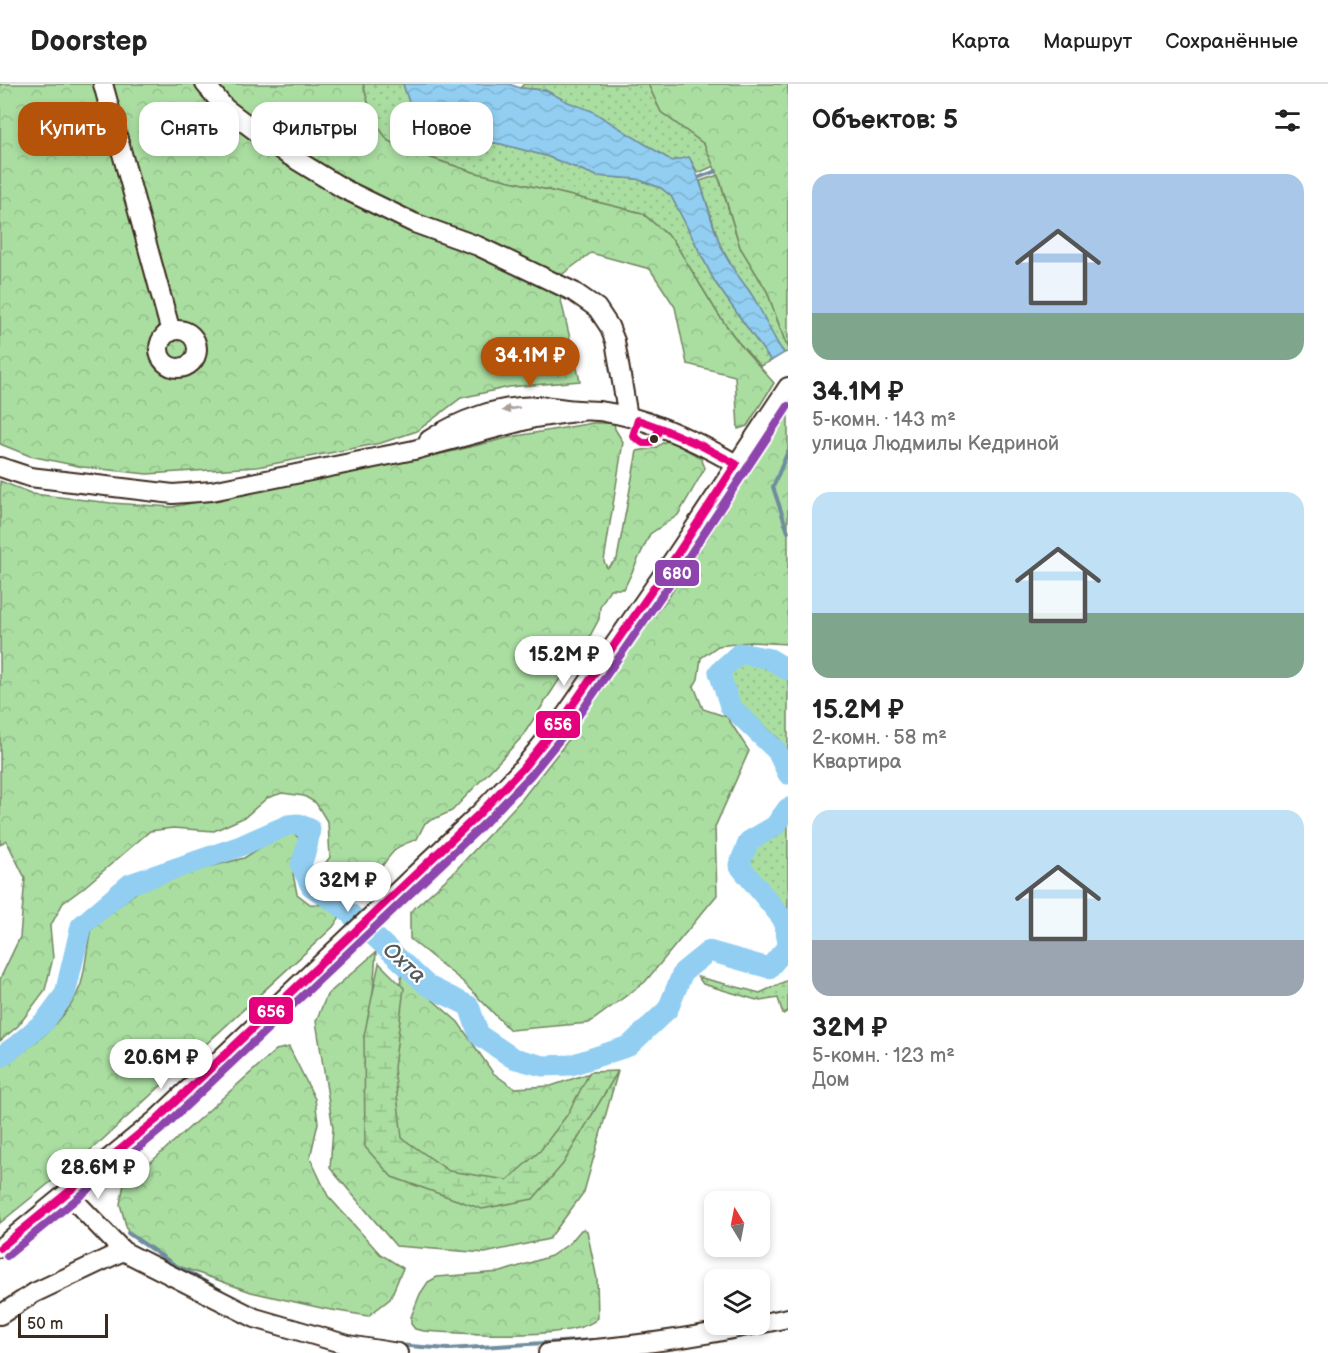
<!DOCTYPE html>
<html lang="ru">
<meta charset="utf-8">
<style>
:root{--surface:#fff;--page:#f2f2f2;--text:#222;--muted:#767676;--line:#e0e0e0;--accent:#b45309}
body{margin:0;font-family:"Balsamiq Sans",sans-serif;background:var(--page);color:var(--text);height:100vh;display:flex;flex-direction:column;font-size:22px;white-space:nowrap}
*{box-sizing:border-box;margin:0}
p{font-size:20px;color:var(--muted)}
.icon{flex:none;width:33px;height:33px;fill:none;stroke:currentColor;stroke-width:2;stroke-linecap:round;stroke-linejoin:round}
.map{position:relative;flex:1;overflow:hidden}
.sheet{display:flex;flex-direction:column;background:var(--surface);width:540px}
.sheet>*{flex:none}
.banner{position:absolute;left:18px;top:18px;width:570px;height:54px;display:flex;gap:12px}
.needle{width:39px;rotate:350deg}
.buttons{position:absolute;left:704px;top:1107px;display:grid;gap:12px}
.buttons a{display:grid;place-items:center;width:66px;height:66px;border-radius:12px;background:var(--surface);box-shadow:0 3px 9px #0003;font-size:30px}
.scale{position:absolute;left:18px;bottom:15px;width:90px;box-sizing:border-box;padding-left:6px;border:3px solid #3b2a1e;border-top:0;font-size:16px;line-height:21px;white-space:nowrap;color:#3b2a1e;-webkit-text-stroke:4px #fff;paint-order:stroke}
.price{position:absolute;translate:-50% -51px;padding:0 14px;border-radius:21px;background:#fff;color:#222;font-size:20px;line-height:39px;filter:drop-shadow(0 2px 3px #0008)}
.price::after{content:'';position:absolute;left:50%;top:36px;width:18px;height:14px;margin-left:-9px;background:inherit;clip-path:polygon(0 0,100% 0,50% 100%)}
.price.active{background:var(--accent);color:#fff}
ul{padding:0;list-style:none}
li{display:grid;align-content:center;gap:12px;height:318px;padding:0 24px}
li span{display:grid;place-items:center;height:186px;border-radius:18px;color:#555}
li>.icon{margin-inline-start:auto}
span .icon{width:108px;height:108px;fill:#fffc;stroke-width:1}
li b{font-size:26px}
h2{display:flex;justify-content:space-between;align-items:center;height:72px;padding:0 24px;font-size:26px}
.pill{padding:0 21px;border-radius:18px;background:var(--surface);box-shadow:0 3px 9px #0003;font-size:21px;line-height:54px}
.pill.active{background:var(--accent);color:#fff}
header{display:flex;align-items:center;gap:36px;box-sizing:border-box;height:84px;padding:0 30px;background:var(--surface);border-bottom:2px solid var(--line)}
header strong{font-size:28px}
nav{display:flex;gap:33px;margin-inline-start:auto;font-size:21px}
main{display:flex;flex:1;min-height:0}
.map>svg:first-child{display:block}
</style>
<header>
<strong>Doorstep</strong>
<nav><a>Карта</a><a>Маршрут</a><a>Сохранённые</a></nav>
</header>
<main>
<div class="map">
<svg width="788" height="1269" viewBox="0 0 788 1269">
<defs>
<pattern id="grass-dots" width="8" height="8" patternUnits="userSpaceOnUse" patternTransform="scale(1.5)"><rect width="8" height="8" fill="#aadea1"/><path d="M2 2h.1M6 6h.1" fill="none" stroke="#93bf8a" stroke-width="1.8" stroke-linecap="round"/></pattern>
<pattern id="forest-crowns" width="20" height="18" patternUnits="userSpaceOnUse" patternTransform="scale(1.5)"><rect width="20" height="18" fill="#aadea1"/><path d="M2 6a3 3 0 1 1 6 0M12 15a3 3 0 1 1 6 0" fill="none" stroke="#93bf8a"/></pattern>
<pattern id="wetland-marsh" width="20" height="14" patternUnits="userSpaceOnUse" patternTransform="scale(1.5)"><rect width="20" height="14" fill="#aadea1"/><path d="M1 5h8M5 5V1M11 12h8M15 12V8" fill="none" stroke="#93bf8a"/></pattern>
<pattern id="water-waves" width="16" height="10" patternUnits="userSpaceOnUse" patternTransform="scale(1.5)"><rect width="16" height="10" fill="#91cef1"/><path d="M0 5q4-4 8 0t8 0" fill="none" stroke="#7eb1ce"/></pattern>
</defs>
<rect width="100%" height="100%" fill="#fff"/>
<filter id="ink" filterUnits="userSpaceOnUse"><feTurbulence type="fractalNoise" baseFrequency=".0167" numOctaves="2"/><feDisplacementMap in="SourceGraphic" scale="12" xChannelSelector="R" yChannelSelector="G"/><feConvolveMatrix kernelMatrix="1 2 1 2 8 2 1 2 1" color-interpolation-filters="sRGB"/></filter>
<g filter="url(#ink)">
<!-- grass -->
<path fill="url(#grass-dots)" stroke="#728460" stroke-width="1.5" d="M363,0H403L411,24L472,56L501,60L546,72L597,92L637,95L661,104L671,112L681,131L715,198L771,277L760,282L738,258L718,230L673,156L642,129L473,88L422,71L388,57L372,33Z
M524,0H648L661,28L704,60L714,82L698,89L689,73L672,77L638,56L545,6L520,4Z
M718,91L740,163L767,207L786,260L788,261V268L784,269L771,251L750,208L738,193L720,161L700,97Z
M743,578L767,583L788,596V672L779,655L737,617L728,588Z
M788,740V832L749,780L753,764L780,748Z
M698,893L760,909L788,896V927L783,930L778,914L760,917L703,900Z"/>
<!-- forest -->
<path fill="url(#forest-crowns)" stroke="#728460" stroke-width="1.5" d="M0,0H363L372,33L388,57L422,71L473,88L642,129L673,156L718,230L738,258L774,299L747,342L738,345L735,292L687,280L675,223L650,185L591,169L556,195L580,297L509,303L461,314L417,347L381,359L257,383L147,390L83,383L30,372L0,360Z
M648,0H788V261L786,260L767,207L740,163L721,99L704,60L661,28Z
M788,331V560L750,558L718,562L701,574L698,595L694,602L703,625L727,633L749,667L715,743L717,811L645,898L589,939L510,946L462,897L410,855V828L453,789L522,715L566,659L626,569L670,511Z
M593,339H614L615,345L623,358L604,477L607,484L617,475L637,367L655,364L664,358L671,357L701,374L705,384L678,431L650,450L624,505H610L600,523L599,535L584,563L557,599L522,653L452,727L425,739L417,755C411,758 401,760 396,765C375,785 371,815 338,816L324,804L319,788L330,773L328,739L316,719L304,712L282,709L267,714L245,733L214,747L173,744L150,747L82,805L63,819L50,843L53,874L45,906L18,942L0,957V895L20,853L25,794L6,756L0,761V397L33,410L111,419L172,423L450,368L511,353Z
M292,748L300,755L293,790L297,810L310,820L325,821L341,832L333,843L100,1058L0,1139V984C30,964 70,935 81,900C86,882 87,862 91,844L138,807L174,792L244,774L269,758Z
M376,868L370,952L372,1059L485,1117L578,1045L618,987L584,1108L549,1155L485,1169L396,1162L330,1084L333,1044L316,937L327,911Z
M402,889L458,938L493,989L514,1004L551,1002L593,988L575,1030L511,1103L448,1094L393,1058V935Z
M289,963L315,1015L318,1039L310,1074L328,1112L380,1170L403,1184L390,1215L368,1232L326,1225L251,1208L173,1180L128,1149L120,1120L124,1100L132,1095L276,966Z
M584,1145L587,1147L597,1195L598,1234C575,1258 458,1249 424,1247L415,1245L411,1240V1233L420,1210L428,1198L437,1193L501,1188L551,1172L570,1159L581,1146Z"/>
<!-- wetland -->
<path fill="url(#wetland-marsh)" stroke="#728460" stroke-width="1.5" d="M379,879L404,904L394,984L402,1054L449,1087L507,1096L540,1067L567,1031L590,988L618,987L563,1080L533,1115L482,1125L392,1093L365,1063L364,952Z"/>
<!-- water -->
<path fill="url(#water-waves)" stroke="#6f8c9d" stroke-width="1.5" d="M403,0H509L520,4L545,6L568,18L592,27L672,77L689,73C704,100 708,131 720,160C727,178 739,193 750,208C763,227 770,250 784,269L771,277L715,198L681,131L671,112L661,104L637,95L597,92L546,72L501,60L446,50L426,41L411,24Z"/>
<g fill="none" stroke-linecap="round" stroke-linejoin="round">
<!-- stream -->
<path stroke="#6f8c9d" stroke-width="4" d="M700,93L716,87
M788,367L773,403L788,448
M128,1149L173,1180L222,1207
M397,1261L448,1265L592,1256"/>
<!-- river -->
<path stroke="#91cef1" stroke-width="21" d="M788,586L770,575L740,569L719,588L730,622L777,667L788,690
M788,724L775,742L749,757L739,781L783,835L788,858
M0,973L17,961L45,937L65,910L81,842L130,800L238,763L288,741L298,740L310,745L307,763L301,781L311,802L345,825L428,902L469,922L479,951L513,974L543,982L571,981L629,962L668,925L683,888L709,867L769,884L788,862"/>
<!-- minor casing -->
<g stroke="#3b2a1e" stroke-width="22">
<path id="minor" d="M103,0L171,248
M205,0L225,24L285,69L344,105L414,139L478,162L574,208L597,224L609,242L615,257L628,333
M159 265a19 19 0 1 1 38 0a19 19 0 1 1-38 0Z
M429,356C461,335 499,322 537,322C550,322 564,325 578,326C587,327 596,326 605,328C649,334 698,358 736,380
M0,383L30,393L173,410L212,407L414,366L534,334L581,327
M68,1110L123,1167L255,1234L348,1261L398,1269
M0,1164L156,1036L479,730L523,684L565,632L678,469L788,303
M0,1231L34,1209L123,1167
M759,1240L788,1234
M548,1269C618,1264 688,1255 757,1240"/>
</g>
<!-- minor -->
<use href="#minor" stroke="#fff" stroke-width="18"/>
<!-- bus-1 casing -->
<g stroke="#fff" stroke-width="12">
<path id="bus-1" d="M638,336L660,344L655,354L650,359H643L633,352Z
M660,344L700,361L736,380
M0,1164L156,1036L479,730L523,684L565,632L678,469L736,380"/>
</g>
<!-- bus-2 casing -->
<g stroke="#fff" stroke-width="12">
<path id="bus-2" d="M7,1172L163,1044L486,738L531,691L574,638L687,475L788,322"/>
</g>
<!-- bus-1 -->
<use href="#bus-1" stroke="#e5007d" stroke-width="8"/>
<!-- bus-2 -->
<use href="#bus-2" stroke="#8e44ad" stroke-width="8"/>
</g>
<!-- one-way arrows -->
<defs><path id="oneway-solid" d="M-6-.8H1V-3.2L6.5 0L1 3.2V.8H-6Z" transform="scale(1.5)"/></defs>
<use fill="#a79f9a" href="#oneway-solid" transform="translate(511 325) rotate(170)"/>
</g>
<!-- markers -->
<circle fill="#3b2a1e" stroke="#fff" stroke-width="2" cx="654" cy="355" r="5"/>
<g text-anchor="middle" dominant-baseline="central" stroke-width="4.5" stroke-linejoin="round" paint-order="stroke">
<!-- water labels -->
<g font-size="22" font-style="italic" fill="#555b5d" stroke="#fff">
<text transform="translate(404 879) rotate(42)">Охта</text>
</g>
</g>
<g stroke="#fff" stroke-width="2">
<rect x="654" y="475" width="46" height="28" rx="6" fill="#8e44ad"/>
<rect x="535" y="626" width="46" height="29" rx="6" fill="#e5007d"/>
<rect x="248" y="912" width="46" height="29" rx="6" fill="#e5007d"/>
</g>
<g font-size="16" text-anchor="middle" font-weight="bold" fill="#fff">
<text x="677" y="495">680</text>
<text x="558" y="646">656</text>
<text x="271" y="933">656</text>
</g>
</svg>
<div class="buttons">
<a><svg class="needle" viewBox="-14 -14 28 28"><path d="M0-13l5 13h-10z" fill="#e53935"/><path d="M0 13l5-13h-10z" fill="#767676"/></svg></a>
<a><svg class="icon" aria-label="layers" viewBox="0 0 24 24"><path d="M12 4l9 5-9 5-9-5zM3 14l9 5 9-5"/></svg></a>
</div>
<div class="scale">50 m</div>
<b class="price active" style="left:530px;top:304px">34.1M ₽</b>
<b class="price" style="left:564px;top:603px">15.2M ₽</b>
<b class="price" style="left:348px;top:829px">32M ₽</b>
<b class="price" style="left:161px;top:1006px">20.6M ₽</b>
<b class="price" style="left:98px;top:1116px">28.6M ₽</b>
<div class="banner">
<a class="pill active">Купить</a>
<a class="pill">Снять</a>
<a class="pill">Фильтры</a>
<a class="pill">Новое</a>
</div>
</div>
<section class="sheet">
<h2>Объектов: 5<svg class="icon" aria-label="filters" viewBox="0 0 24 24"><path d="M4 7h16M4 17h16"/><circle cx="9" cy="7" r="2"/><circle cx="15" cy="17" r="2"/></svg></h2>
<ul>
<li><span style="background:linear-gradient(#a9c7e8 75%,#7fa58c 0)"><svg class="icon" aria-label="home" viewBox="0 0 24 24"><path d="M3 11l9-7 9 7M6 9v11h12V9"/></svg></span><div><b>34.1M ₽</b><p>5-комн. · 143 m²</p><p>улица Людмилы Кедриной</p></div></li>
<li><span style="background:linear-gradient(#bfe0f5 65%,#7fa58c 0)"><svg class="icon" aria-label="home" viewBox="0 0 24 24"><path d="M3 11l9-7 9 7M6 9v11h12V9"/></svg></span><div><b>15.2M ₽</b><p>2-комн. · 58 m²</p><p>Квартира</p></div></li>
<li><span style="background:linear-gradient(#bfe0f5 70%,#9aa5b1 0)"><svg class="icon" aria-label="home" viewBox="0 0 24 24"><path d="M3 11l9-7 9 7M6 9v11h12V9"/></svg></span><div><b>32M ₽</b><p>5-комн. · 123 m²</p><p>Дом</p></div></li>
</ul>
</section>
</main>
